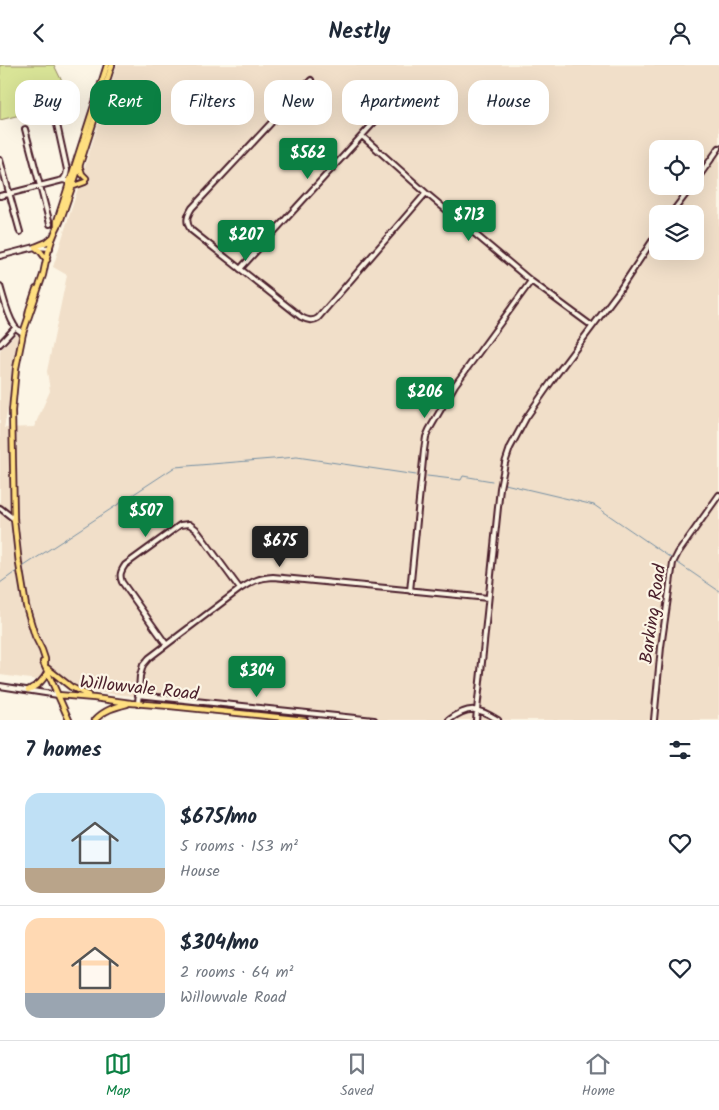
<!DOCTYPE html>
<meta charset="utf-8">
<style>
:root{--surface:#fff;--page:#f2f2f3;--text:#1f2937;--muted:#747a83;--line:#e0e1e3;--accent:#0b8043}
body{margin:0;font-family:Kalam,sans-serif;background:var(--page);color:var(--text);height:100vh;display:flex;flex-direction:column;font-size:19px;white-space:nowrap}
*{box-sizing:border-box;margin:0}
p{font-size:16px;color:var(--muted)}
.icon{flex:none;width:28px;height:28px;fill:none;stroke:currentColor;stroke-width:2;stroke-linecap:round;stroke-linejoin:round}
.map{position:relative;height:655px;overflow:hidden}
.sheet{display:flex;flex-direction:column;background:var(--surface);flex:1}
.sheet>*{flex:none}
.top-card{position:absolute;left:15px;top:15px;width:690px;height:45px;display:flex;gap:10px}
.buttons{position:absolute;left:649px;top:75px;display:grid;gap:10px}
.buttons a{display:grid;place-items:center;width:55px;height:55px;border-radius:10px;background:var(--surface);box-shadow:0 5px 20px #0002;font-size:25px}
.price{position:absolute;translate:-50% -42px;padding:0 11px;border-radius:5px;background:var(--accent);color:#fff;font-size:16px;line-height:32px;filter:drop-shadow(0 1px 2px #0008)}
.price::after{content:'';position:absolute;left:50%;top:30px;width:15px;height:11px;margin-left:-8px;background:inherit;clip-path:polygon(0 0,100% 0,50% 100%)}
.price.current{background:#222;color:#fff}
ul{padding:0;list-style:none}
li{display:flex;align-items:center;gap:15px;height:125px;padding:0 25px}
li+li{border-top:1px solid var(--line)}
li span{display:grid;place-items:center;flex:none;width:140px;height:100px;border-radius:15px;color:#555}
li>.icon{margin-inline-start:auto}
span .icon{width:60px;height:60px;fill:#fffc;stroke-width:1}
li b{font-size:21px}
h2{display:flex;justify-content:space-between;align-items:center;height:60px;padding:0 25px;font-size:21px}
.tag{padding:0 18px;border-radius:15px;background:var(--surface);box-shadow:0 5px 20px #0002;font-size:18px;line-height:45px}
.tag.current{background:var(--accent);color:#fff}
header{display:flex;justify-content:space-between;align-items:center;height:65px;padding:0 25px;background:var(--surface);font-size:22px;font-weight:700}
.dock{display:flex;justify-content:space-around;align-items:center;height:70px;border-top:1px solid var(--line);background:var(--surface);font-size:14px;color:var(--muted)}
.dock a{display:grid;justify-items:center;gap:2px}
.dock .current{color:var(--accent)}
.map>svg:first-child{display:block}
</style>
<header><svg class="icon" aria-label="back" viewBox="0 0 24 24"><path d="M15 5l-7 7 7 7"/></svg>Nestly<svg class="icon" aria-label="person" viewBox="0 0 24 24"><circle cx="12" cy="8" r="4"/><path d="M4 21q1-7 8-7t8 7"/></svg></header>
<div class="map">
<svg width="719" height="655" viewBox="0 0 719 655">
<rect width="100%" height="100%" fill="#fcf5e5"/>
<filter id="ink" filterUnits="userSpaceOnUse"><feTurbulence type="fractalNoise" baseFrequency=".02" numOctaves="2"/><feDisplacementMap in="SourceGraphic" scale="10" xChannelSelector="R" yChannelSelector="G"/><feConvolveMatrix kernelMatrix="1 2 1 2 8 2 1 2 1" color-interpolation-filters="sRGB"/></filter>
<g filter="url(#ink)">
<!-- built -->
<path fill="#f1dfc9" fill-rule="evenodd" d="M117,0H719V655H362L95,627L68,619L0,610V285L24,261L4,363L34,362L50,326L47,306L67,210L53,202ZM658,84H695V121H658ZM658,149H695V186H658Z"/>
<!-- green -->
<path fill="#d9e497" stroke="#928261" d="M0,0H54L72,37L0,55Z"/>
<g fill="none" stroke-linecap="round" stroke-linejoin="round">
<!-- stream -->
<path stroke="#758fa3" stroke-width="1" d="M427,411L461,415L463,411L492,416
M505,419L594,440L671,493
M678,498L719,526
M21,503L175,402L297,392L416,410
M0,518L18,505"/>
<!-- minor casing -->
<g stroke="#4a1f2b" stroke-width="8">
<path id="minor" d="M311,15L192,143C187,151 185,157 191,165L301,252C307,255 312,257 318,253L426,128
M56,55L67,105L66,110L63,115
M25,64L50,159
M362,71L426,128L531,216L592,261
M0,95L20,167
M695,117L719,83
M0,131L63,115L70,117
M671,149L692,121
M0,191L35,182L50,183
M240,204L391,39
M0,221C4,234 7,249 14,260C16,264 20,266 23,268
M0,279L15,263
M0,443L14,454
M410,526L424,385L426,372L429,365L455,320L531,216
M166,579L122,517C119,510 121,506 125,500L180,460L189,459L196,464L240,524
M0,621L58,630
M138,630L374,655
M138,639L140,611L143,600L149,593L240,524C253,516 258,513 273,512L488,533
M449,655C468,641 478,642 498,655
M476,655L500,423L505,398L510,383L526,353L556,310L619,226L658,167
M654,655L661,582L673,498L678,488L719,430"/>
</g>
<!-- major casing -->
<g stroke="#4a1f2b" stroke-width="8">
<path id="major" d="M80,103L82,109L86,113
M74,121L85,117
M57,162V156L107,0
M35,182L47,177L53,172
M35,182L41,187L47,195
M28,250L29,245L36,224
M43,597L69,655
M45,599V594L42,585L35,571L26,541L19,499L14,454L12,346L16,303L23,268L43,210C46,193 51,173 60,157L79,102L112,0
M47,603L71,622L88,630
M28,625C38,621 43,616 48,606
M58,630L94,633L131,638L170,641L305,655
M95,655C104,645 115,642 127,639"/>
</g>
<!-- minor -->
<use href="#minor" stroke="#fcf5e5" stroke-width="4"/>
<!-- major -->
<use href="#major" stroke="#ffdf80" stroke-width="4.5"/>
</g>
</g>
<g text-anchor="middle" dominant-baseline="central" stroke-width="4.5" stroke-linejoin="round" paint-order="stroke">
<!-- street labels -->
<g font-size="18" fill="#4a1f2b" stroke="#fcf5e5">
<text transform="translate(654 549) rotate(-82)">Barking Road</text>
<text transform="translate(139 624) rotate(6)">Willowvale Road</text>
</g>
</g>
</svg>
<div class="buttons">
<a><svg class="icon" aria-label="locate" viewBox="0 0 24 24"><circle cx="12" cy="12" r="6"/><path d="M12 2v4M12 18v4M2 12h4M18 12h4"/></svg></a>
<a><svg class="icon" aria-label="layers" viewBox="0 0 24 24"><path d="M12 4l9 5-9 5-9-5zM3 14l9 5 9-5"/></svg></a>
</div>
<b class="price" style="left:308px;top:115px">$562</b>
<b class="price" style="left:469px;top:177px">$713</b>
<b class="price" style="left:246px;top:197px">$207</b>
<b class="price" style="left:425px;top:354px">$206</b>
<b class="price" style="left:146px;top:473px">$507</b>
<b class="price current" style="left:280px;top:503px">$675</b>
<b class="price" style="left:257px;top:633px">$304</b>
<div class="top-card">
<a class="tag">Buy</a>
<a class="tag current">Rent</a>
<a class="tag">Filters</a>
<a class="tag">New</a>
<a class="tag">Apartment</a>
<a class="tag">House</a>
</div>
</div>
<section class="sheet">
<h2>7 homes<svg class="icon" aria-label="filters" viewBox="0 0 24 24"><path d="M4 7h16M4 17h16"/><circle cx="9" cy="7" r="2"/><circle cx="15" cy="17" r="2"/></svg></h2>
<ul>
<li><span style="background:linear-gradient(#bfe0f5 75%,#b9a48a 0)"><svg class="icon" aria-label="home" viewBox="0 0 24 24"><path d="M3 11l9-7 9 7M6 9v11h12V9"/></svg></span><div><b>$675/mo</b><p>5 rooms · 153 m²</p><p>House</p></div><svg class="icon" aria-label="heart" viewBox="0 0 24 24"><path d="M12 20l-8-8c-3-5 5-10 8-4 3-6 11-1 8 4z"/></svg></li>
<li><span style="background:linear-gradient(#ffd9b3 75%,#9aa5b1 0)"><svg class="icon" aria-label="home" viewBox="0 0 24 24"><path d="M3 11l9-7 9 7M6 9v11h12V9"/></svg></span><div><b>$304/mo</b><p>2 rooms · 64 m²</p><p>Willowvale Road</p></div><svg class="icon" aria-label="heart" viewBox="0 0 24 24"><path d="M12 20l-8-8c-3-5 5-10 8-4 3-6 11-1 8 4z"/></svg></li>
</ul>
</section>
<nav class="dock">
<a class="current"><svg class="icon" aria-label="map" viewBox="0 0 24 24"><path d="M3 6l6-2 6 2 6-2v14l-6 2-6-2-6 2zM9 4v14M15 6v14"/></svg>Map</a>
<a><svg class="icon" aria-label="saved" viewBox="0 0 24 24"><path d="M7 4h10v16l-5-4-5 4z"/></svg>Saved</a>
<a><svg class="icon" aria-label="home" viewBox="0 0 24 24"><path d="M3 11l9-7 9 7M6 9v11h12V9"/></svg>Home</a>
</nav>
